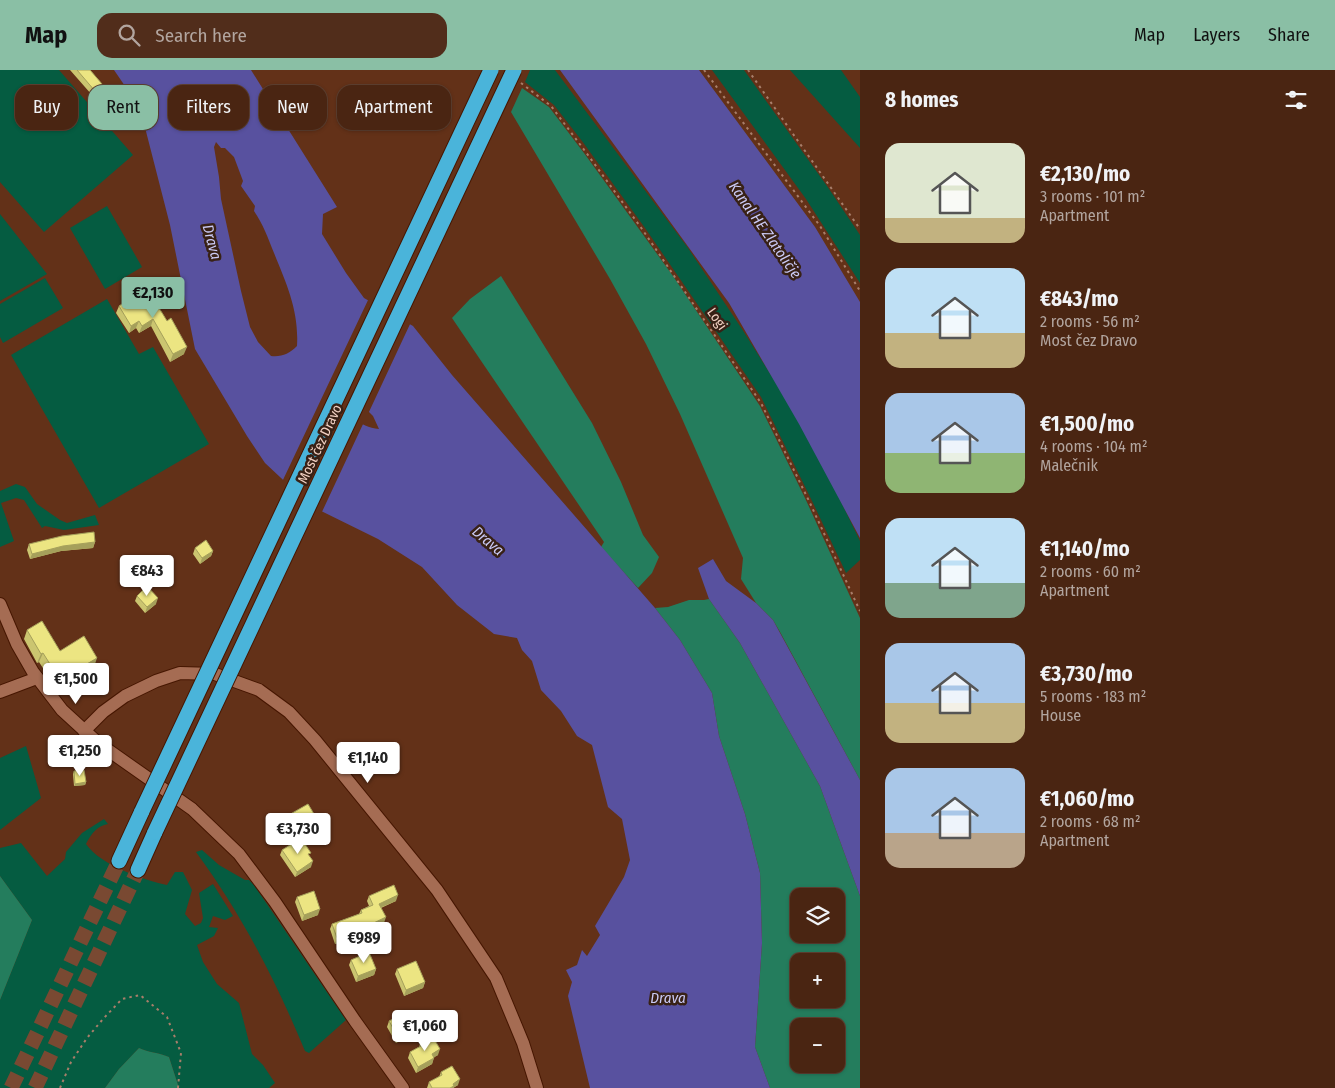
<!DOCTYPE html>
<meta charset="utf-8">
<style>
:root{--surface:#4a2512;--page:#512d1b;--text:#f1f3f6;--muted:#b2a59f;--line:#614232;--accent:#8abfa5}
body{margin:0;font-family:"Fira Sans Condensed",sans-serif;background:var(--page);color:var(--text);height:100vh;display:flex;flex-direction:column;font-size:19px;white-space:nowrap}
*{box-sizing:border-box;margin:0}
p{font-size:16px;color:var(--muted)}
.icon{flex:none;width:28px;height:28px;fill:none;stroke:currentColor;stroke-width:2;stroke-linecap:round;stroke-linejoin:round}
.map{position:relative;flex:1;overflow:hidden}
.panel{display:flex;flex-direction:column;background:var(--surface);width:475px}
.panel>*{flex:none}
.guide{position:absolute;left:15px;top:15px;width:475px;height:45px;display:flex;gap:10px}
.buttons{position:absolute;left:790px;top:818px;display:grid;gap:10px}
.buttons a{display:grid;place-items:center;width:55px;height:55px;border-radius:10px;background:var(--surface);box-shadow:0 1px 4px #0004,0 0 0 1px var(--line);font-size:25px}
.price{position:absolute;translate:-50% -42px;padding:0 11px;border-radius:5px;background:#fff;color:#222;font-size:16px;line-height:32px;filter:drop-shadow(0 1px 2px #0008)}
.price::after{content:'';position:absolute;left:50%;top:30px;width:15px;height:11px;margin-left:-8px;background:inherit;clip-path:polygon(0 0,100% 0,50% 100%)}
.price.on{background:var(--accent);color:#111}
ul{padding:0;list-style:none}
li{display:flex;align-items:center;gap:15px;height:125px;padding:0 25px}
li span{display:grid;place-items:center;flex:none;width:140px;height:100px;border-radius:15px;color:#555}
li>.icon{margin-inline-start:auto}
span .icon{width:60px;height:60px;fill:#fffc;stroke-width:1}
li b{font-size:21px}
h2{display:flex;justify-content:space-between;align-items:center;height:60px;padding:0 25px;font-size:21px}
.tag{padding:0 18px;border-radius:15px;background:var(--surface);box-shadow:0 1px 4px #0004,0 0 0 1px var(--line);font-size:18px;line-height:45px}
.tag.on{background:var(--accent);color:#111}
header{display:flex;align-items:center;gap:30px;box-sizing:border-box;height:70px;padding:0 25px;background:var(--accent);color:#111}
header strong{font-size:24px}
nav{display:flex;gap:28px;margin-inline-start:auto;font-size:18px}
.search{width:350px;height:45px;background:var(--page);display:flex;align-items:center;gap:12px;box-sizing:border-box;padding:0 18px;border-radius:15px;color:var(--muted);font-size:19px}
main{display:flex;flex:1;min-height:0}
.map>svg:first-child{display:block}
</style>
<header>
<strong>Map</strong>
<div class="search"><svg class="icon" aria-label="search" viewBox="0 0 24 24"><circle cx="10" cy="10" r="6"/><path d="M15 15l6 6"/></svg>Search here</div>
<nav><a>Map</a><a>Layers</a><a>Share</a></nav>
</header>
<main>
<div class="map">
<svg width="860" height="1018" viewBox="0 0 860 1018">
<rect width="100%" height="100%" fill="#633118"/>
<!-- green -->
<path fill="#055c41" d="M0,0H59L133,85L44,162L0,112Z
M530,0H555L688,178L742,259L786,329L820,388L860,471V490L846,503L813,433L761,327L645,158L582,71L554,35L525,12Z
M712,0H744L827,116L860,165V213L806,129Z
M790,0H841L860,27V78Z
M107,136L142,197L105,219L70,158Z
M0,144L47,204L0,231Z
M45,208L63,238L3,273L0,267V234Z
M107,229L139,284L153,277L209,374L99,438L11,285Z
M16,414L25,417L37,434L60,450L67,453L95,445L99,455L64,460L45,456L42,458L24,430L16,428L1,433L14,471L0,477V421Z
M26,676L41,728L0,760V688Z
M104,749L108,754C97,756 91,764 86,774C100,795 144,810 167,815L175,802H183L192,820L185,844L195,856L201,853L203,848L199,823L213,814L233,846L225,850L213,846L209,857L218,858L214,866L197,875L203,892L217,914L239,933L252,984L263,995L275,1013L269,1018H179L169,987C158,982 149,983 139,978L119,999L105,1018H0V930L32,850L0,806V778L21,773L47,806L65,789L66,782L82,763Z
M202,780L219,795L245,810H249L254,815L346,950L309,983L305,981C276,911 241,843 196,782Z"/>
<!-- forest -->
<path fill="#247d5d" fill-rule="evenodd" d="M522,18L549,37L584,83L673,206L760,336L805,428L860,548V710L780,562L773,550L756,533L741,509L743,488L680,344L646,274L610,209L511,42Z
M501,206L592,353L621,412L643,465L659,487L652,503L638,518L601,477L604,472L452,248L470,229Z
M709,529L740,573L820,716L860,826V1018H770L755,977L762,873L760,803L745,744L719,666L712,623L680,570L655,538L668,537L689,530H704ZM799,826H836V864H799ZM799,891H836V929H799ZM799,956H836V994H799Z
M0,806L32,850L0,930Z
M139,978C149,983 158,982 169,987L179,1018H105L119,999Z"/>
<!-- water -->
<path fill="#58519f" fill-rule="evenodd" d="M114,0H251L337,137L323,144L322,164L346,203L364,228L413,256L452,305L655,538L680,570L712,623L719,666L745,744L760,803L762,873L755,977L770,1018H590L568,926L572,912L566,900L577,895L582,880L587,886L600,865L595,856L624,807L630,790L622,749L608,737L592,675L577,666L561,641L541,620L532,591L522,580L517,568L494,564L457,535L422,497L378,469L311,436L265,393L247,366L195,279L170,155L140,38ZM216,72L221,78H225L234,87L243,111L241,116L255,136L254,141C263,154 268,168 274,183C287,215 299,241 297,276C289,284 282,287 271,286L258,272L250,257L241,221L221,129L219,107L214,77ZM343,316L373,346L379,359C359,357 347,343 334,330Z
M560,0H699L815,157L860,232V468L799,354L729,233Z
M713,489L726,511L756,533L773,550L860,710V826L820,716L740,573L709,529L698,498Z"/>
<!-- pier -->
<path fill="#633118" d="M369,228L411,252L368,344L342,319L336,329L356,348L364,352L321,444L309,438L282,412Z"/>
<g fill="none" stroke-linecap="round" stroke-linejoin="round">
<!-- motorway-tunnel -->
<path stroke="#794932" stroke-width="15" stroke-dasharray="15 8" stroke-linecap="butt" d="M11,1018L119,791
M35,1018L138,800"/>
<!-- minor casing -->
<g stroke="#461600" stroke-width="14">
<path id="minor" d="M0,622L37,608
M84,661L103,642L125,626L156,611L180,603L215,604L259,620L289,642L315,670L437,820L496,908L523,973L537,1018"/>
</g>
<!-- tertiary casing -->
<g stroke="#461600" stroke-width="14">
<path id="tertiary" d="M0,534L17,574L33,602L62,640L98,673L192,739L239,784L275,832L355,951L403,1018"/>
</g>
<!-- motorway casing -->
<g stroke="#461600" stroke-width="17">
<path id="motorway" d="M119,791L142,741
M138,800L155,762"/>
</g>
<!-- path -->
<path stroke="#a87e6a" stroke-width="2" stroke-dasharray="2.5 4" stroke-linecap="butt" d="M704,0L820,156L860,221
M748,0L860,159
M521,13L551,36L582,77L642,159L761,333L809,431L860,541
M60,1018L71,992L87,968L103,949L122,929L140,925L167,947L181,983L178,1018"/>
<!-- minor -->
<use href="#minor" stroke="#a56c53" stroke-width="12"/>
<!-- tertiary -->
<use href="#tertiary" stroke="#a56c53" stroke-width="12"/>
<!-- motorway -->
<use href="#motorway" stroke="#4ab4da" stroke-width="15"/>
<!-- motorway-bridge casing -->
<g stroke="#461600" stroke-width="17" stroke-linecap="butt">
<path id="motorway-bridge" d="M142,741L491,0
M155,762L514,0"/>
</g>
<!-- motorway-bridge -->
<use href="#motorway-bridge" stroke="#4ab4da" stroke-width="15"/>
</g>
<!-- wall -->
<path fill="#cbc570" d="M70,0H90L108,21L106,27L99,33Z
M147,218L184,284L170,292L151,256L139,263L136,258L129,263L116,243L119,236Z
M95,472L93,478L61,481L30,489L27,480L29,474Z
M195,478L213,481L211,486L200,494L193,484Z
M137,526L156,534L145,543L135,531Z
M27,560L60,581L94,597L57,620L39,592L37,593L24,569Z
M74,701L86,712L85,715L74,716L73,704Z
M287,746L315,755L294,767L285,752Z
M282,780L309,786L311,797L295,807L280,785Z
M369,826L396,831L381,838L384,853L351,868L335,874L330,859L332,854L359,844L361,840L369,836L367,831Z
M297,827L318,845L302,851L295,832Z
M351,890L376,899L374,905L356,912L349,895Z
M397,899L425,912L423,918L404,926L395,904Z
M389,951L412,964L396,973L387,957Z
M420,974L438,985L434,987L432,994L416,1003L408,988L410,982L419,977Z
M441,1002L458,1015L453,1018H427L429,1012L439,1007Z"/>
<!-- shaded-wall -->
<path fill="#a5a05b" d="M108,21L106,27L99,33L101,28Z
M153,249L151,256L139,263L142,256Z
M139,251L136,258L129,263L131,256Z
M187,277L184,284L170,292L173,284Z
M95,472L93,478L61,481L30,489L32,484L63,476Z
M213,481L211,486L200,494L202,488Z
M158,528L156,534L145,543L147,537Z
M43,583L39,592L37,593L41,584Z
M97,588L94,597L57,620L60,610Z
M86,712L85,715L74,716L75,714Z
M317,749L315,755L294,767L296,762Z
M313,791L311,797L295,807L297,802Z
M398,825L396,831L377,839L379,834Z
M320,839L318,845L302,851L304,845Z
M386,847L384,853L351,868L335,874L337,868Z
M376,899L374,905L356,912L358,906Z
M425,912L423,918L404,926L406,920Z
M414,958L412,964L396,973L398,967Z
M440,979L438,985L430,990L432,984Z
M434,988L432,994L416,1003L418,997Z
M460,1009L458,1015L453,1018H450L453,1014Z"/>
<!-- building -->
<path fill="#ece582" stroke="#a5a05b" d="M77,0H90L108,21L101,28Z
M147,218L167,251L171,248L187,277L173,284L153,249L142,256L139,251L131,256L119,236Z
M94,462L95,472L63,476L32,484L29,474L62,466Z
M206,470L213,481L202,488L195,478Z
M147,516L158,528L147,537L137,526Z
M42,551L60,581L84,566L97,588L60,610L43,583L41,584L27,560Z
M84,700L86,712L75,714L74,701Z
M308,734L317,749L296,762L287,746Z
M301,768L311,783L308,784L313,791L297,802L282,780Z
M394,815L398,825L379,834L386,847L353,863L337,868L332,854L362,843L361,840L373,835L369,826Z
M314,821L320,839L304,845L297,827Z
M369,882L376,899L358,906L351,890Z
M416,891L425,912L406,920L397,899Z
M406,942L414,958L398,967L389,951Z
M433,967L440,979L432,984L434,988L418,997L410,982L421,976L420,974Z
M452,996L460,1009L453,1014L454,1016L450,1018H432L429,1012L442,1005L441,1002Z"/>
<g text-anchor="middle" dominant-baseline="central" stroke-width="5" stroke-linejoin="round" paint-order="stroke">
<!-- street labels -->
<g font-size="14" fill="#f3d2c4" stroke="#382116">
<text transform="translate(717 249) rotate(55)">Logi</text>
<text transform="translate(320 374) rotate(-65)">Most čez Dravo</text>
</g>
<!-- water labels -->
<g font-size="15" font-style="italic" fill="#cacaf6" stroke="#382116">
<text transform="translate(765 160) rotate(55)">Kanal HE Zlatoličje</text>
<text transform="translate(212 172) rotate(75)">Drava</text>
<text transform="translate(488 471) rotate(40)">Drava</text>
<text x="668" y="928">Drava</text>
</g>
</g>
</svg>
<div class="buttons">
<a><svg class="icon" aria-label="layers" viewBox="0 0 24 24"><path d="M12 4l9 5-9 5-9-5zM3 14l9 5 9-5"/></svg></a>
<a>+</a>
<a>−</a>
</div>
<b class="price on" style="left:153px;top:249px">€2,130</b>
<b class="price" style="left:147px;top:527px">€843</b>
<b class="price" style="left:76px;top:635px">€1,500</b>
<b class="price" style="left:80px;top:707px">€1,250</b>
<b class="price" style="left:368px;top:714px">€1,140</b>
<b class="price" style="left:298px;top:785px">€3,730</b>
<b class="price" style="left:364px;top:894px">€989</b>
<b class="price" style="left:425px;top:982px">€1,060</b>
<div class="guide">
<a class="tag">Buy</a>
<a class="tag on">Rent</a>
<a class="tag">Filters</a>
<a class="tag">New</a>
<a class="tag">Apartment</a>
</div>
</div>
<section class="panel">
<h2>8 homes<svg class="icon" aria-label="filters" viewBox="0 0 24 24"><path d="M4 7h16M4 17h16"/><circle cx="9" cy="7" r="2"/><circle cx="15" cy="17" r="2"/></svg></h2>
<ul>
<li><span style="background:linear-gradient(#dfe7d0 75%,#c2b280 0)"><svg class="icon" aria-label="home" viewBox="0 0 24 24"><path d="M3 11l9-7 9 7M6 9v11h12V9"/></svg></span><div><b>€2,130/mo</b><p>3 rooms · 101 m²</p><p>Apartment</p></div></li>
<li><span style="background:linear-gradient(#bfe0f5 65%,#c2b280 0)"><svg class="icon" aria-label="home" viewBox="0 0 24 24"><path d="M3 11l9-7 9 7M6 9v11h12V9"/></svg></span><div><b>€843/mo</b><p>2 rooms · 56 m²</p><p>Most čez Dravo</p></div></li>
<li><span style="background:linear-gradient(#a9c7e8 60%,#8fb573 0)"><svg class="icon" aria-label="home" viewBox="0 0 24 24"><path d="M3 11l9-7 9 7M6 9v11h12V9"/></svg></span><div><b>€1,500/mo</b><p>4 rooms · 104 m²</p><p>Malečnik</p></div></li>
<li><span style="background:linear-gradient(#bfe0f5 65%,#7fa58c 0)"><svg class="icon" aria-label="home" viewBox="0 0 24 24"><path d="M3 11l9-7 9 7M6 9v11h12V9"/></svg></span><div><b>€1,140/mo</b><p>2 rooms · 60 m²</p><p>Apartment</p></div></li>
<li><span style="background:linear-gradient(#a9c7e8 60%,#c2b280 0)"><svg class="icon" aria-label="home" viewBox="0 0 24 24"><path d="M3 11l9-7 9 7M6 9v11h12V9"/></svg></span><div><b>€3,730/mo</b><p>5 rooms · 183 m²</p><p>House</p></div></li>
<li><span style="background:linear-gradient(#a9c7e8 65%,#b9a48a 0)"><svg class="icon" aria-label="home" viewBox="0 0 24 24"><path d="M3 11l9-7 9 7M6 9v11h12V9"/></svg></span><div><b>€1,060/mo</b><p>2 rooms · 68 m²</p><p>Apartment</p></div></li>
</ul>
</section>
</main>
